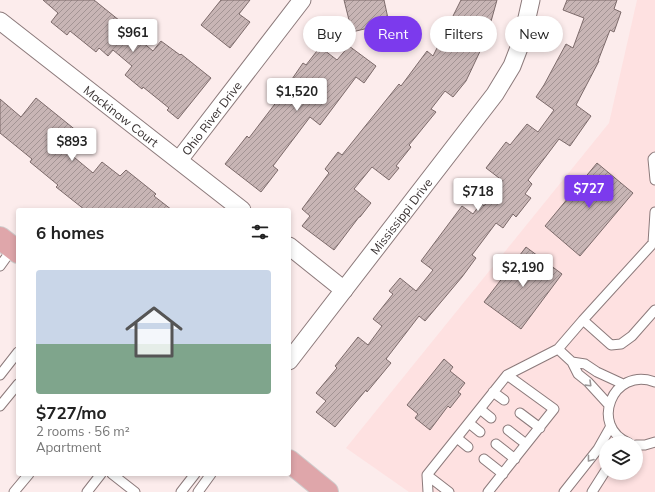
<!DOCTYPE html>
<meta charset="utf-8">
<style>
:root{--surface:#fff;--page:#f2f2f2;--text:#222;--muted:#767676;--line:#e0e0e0;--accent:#7c3aed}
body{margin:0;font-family:Mulish,sans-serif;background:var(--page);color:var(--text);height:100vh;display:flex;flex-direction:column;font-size:15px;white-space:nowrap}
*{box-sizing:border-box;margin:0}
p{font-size:13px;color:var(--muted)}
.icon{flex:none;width:22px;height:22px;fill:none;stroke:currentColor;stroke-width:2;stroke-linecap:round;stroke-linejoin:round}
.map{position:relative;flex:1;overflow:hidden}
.side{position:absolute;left:16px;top:208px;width:275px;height:268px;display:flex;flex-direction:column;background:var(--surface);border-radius:4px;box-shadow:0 2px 6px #0003}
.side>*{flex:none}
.hud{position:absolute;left:303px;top:16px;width:292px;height:36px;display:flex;gap:8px}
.controls{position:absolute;left:599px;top:436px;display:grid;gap:8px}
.controls a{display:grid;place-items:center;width:44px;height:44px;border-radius:50%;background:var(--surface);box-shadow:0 2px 6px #0003;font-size:20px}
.price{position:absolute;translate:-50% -34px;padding:0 9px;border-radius:4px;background:#fff;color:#222;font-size:13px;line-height:26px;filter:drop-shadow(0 1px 2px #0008)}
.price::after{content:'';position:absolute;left:50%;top:24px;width:12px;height:9px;margin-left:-6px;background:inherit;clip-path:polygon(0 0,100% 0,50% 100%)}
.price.on{background:var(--accent);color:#fff}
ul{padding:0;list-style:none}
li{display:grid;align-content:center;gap:8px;height:212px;padding:0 20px}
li+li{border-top:1px solid var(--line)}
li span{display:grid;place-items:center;height:124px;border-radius:4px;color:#555}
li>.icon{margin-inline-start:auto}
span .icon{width:72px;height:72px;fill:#fffc;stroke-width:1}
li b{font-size:17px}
h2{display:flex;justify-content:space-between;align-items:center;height:48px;padding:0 20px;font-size:17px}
.chip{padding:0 14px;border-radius:18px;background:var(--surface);box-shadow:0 2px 6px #0003;font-size:14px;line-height:36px}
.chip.on{background:var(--accent);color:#fff}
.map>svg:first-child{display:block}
</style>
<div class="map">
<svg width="655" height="492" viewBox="0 0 655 492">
<defs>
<pattern id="building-hatch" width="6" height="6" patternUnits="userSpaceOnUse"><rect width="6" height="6" fill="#c8b5b5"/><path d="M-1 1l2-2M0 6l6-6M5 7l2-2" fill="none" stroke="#a39494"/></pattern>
</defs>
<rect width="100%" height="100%" fill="#fcecec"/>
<!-- built -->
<path fill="#fee1e1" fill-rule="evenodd" d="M637,0H655V492H409L346,448L609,123ZM606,443H636V473H606Z"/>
<!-- building -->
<path fill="url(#building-hatch)" stroke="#7c6a6a" d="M43,0H94L130,29L129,31L153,51L161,41L180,55L181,54L211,78L178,119L167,110L169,108L143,87L142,89L125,75L132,66L113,50L108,56L99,48L96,52L70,31L67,35L51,22L58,13Z
M221,0H250L239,14L250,22L230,48L201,25Z
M344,0H384L389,23L352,32Z
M461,0H497L490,25L492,26L466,81L453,97L445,91L431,109L436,112L409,145L411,147L396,166L399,168L389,180L372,167L354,189L371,203L360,217H359L334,250L302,226L310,216L302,209L329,173L325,169L338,152L342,155L399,84L401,86L427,51L433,56Z
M567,0H617L614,9L621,12L614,32L610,30L598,61H599L576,105L591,116L570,146L559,139L528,180L532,184L525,194L531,198L516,217L513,214L503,228L496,223L472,255L476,258L462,277L425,321L419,316L386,359L391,363L367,392L366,390L335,427L316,412L326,401L316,393L337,368L335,366L358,337L368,345L382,326L373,319L393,294L389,291L400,278L416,291L433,270L421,261L462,206L473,214L481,203L484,206L503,181L486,168L506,142L510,145L527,124L538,132L554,110L536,97L544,85L566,44L573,48L584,18L563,10Z
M349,46L376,66L364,83L356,77L320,125L310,117L273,166L278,170L261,192L225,164L247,136L249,138L281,96L278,94L288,80L290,82L303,63L306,65L320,47L337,60Z
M36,98L83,136L69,153L93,173L102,162L120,176L126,170L156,194L154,196L172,210H85L56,187L58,185L30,162L32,159L0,133V99L21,117Z
M597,163L633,193L580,256L545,226Z
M526,247L562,274L521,329L484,302Z
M444,359L453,367L450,371L465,383L458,392L461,394L450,408L448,406L430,430L415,418L418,414L407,405Z"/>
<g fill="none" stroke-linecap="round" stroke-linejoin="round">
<!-- service casing -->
<g stroke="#8c7a7b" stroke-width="11">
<path id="service" d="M655,157L653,159L655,180
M653,243L655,212
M0,266L13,248
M583,320L611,345L621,344L632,336L655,310
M572,362L585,364L597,372L623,384
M0,375L18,352
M493,392L504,400
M609,405L588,382L578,374L572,362L558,349L583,320L655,241
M0,406L18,384
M480,409L491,418
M520,413L540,428
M469,423L480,432
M508,430L526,444
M457,438L468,447
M629,443C589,427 612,366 655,382
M496,444L515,459
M636,445H645L655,442
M484,459L503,474
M112,474L135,492
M427,475L449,492
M14,492L29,474
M87,492L101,474
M181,492L195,474
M198,492L211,474
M428,492L427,475L507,375L558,349
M488,492L554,409L507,375
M564,492L598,449L611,426
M592,492L606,470"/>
</g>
<!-- minor casing -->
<g stroke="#8c7a7b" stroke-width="19">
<g id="minor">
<path id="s1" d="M0,21L242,210"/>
<path id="s2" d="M179,160L302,0"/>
<path d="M289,246L344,290"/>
<path id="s3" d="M289,361L495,94L512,66L522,40L531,0"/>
</g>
</g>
<!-- primary casing -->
<g stroke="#cfcdcd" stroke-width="24">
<path id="primary" d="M0,238L18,252
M289,461L327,492"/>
</g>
<!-- service -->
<use href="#service" stroke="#fff" stroke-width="9"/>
<!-- minor -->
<use href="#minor" stroke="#fff" stroke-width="17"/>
<!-- primary -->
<use href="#primary" stroke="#dfa6aa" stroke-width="22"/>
</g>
<!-- one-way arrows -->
<defs><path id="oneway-chevron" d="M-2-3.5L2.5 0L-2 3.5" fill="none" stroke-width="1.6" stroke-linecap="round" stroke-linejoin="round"/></defs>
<g stroke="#9b9898">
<use href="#oneway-chevron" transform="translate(589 384) rotate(44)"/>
<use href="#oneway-chevron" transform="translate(590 459) rotate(128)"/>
</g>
<g text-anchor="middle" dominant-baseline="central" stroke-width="3" stroke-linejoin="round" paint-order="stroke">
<!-- street labels -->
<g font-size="12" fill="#373030" stroke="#fff">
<text stroke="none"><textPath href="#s1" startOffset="154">Mackinaw Court</textPath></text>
<text stroke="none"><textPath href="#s2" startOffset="53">Ohio River Drive</textPath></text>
<text stroke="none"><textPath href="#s3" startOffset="183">Mississippi Drive</textPath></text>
</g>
</g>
</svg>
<div class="controls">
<a><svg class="icon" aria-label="layers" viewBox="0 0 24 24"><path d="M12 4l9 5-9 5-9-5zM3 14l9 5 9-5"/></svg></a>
</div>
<b class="price" style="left:133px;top:53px">$961</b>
<b class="price" style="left:297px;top:112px">$1,520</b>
<b class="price" style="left:72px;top:162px">$893</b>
<b class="price on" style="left:589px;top:209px">$727</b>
<b class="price" style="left:478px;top:212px">$718</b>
<b class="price" style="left:523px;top:288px">$2,190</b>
<div class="hud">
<a class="chip">Buy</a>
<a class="chip on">Rent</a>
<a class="chip">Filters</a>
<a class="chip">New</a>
</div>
<section class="side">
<h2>6 homes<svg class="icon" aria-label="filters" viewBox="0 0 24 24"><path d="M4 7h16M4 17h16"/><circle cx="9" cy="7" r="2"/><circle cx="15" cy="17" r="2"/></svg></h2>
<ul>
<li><span style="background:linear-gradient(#c9d6e8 60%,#7fa58c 0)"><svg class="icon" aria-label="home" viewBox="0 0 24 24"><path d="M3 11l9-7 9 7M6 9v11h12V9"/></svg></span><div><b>$727/mo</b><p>2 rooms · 56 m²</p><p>Apartment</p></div></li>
</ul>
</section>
</div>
